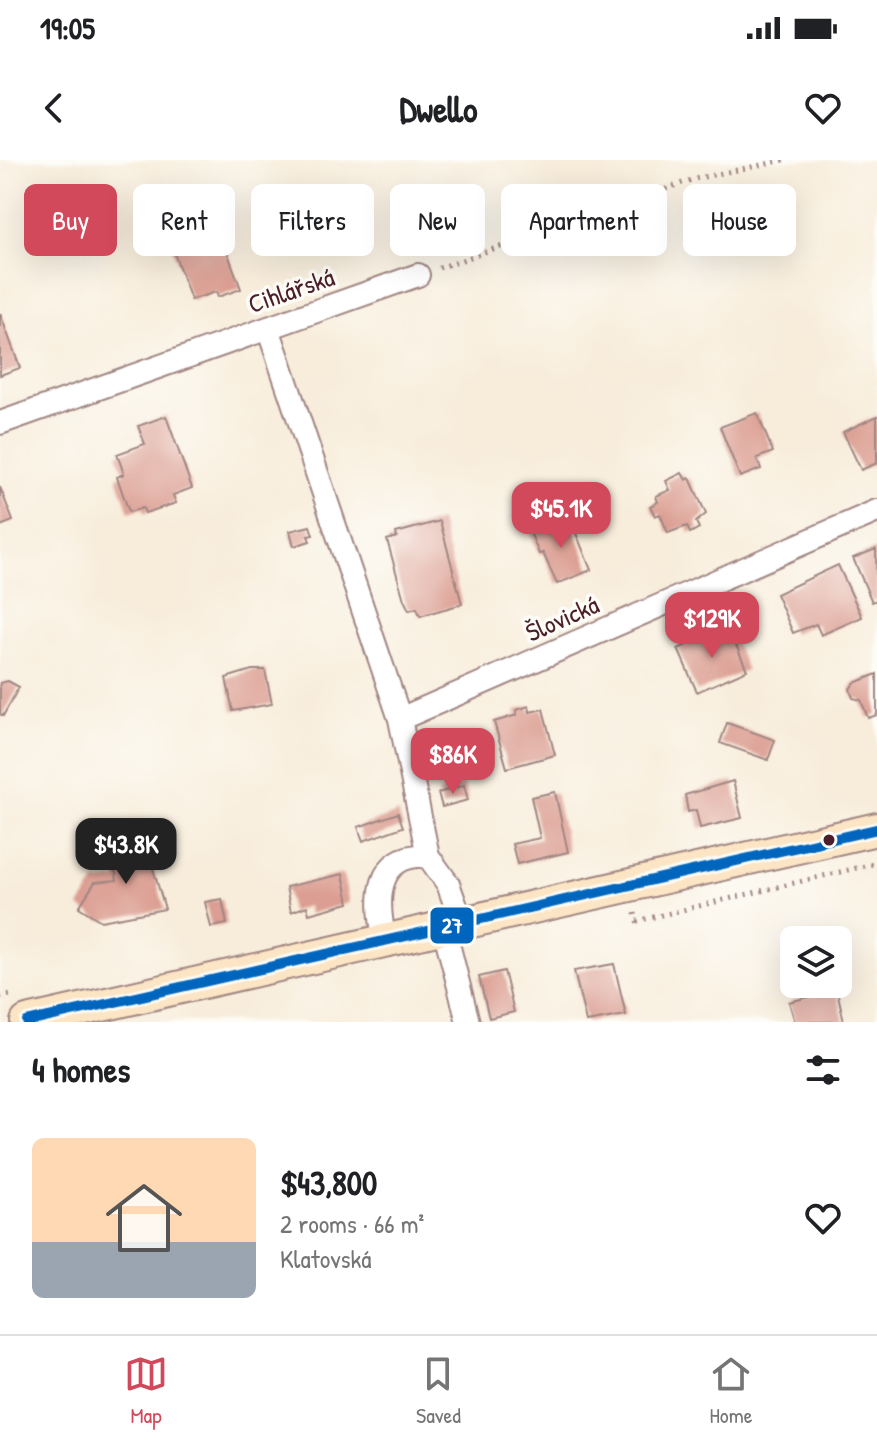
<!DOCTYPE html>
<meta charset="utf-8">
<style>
:root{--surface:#fff;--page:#f6f6f6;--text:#202124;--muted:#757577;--line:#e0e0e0;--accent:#d1495b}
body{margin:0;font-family:"Patrick Hand",sans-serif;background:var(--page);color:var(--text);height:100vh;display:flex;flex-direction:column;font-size:30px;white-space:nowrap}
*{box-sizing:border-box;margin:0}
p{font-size:26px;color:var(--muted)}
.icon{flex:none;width:44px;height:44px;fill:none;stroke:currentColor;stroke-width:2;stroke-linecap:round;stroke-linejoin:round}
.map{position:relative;height:862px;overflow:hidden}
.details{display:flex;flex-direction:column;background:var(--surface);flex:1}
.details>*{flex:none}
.hud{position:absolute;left:24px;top:24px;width:830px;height:72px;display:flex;gap:16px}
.buttons{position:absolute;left:780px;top:766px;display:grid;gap:16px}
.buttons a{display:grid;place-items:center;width:72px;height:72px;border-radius:12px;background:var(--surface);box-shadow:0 8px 32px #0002;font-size:40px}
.price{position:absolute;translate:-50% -68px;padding:0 18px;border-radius:16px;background:var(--accent);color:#fff;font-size:26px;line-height:52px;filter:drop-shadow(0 2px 4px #0008)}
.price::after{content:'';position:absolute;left:50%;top:48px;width:24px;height:18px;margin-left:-12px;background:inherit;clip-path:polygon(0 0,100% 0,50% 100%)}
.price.on{background:#222;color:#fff}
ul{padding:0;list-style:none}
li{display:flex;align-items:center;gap:24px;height:200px;padding:0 32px}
li span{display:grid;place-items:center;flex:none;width:224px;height:160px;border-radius:12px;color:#555}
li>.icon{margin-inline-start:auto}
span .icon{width:96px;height:96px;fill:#fffc;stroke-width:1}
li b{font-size:34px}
h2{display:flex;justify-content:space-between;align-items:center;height:96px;padding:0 32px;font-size:34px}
.tag{padding:0 28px;border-radius:12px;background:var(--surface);box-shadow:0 8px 32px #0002;font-size:28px;line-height:72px}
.tag.on{background:var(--accent);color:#fff}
.status{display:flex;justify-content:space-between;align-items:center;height:56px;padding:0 40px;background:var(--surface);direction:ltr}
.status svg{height:22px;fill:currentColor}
header{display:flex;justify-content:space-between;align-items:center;height:104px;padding:0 32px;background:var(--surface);font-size:36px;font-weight:800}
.tabs{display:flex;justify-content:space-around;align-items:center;height:112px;border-top:2px solid var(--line);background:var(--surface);font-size:22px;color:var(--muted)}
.tabs a{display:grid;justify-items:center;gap:4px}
.tabs .on{color:var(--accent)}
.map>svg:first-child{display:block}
</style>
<div class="status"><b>19:05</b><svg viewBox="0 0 49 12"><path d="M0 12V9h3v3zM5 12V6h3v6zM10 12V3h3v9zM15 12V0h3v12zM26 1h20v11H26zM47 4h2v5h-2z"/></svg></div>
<header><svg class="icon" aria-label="back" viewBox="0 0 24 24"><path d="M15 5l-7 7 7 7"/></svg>Dwello<svg class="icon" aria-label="heart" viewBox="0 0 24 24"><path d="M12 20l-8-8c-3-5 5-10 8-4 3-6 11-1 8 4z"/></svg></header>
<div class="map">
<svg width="877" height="862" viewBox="0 0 877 862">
<rect width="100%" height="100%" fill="#fdfcf7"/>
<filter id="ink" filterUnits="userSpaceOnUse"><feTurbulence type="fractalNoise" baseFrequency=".0125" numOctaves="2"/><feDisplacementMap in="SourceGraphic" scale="16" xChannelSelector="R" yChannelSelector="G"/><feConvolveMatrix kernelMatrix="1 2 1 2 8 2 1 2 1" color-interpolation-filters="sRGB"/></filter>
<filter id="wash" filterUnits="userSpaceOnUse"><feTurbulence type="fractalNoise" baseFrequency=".006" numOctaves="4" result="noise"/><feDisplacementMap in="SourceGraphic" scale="32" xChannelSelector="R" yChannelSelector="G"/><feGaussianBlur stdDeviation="1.8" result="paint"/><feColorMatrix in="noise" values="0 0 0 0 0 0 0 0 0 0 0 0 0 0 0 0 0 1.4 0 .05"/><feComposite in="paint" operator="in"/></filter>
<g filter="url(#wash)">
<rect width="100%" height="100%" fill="#f8eddb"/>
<g id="blocks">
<!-- building -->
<path fill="#dc9e92" d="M216,62L241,129L218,137L216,132L191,140L167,74L195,65L197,69Z
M0,153L20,208L0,215Z
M757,253L773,292L757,298L761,309L740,317L720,267Z
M166,256L192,328L173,335L176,343L145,353L143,348L129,352L117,317L124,314L117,294L145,284L138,266Z
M877,256V303L861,310L843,272Z
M682,313L686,320L690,318L706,354L696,362L699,368L690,373L687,366L668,373L660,354L655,356L650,346L658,342L656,336L670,330L666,321Z
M0,327L13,361L0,366Z
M569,356L591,410L557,424L543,393L539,394L530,372Z
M440,361L462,444L420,456L417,448L409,450L404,440L387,380L397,377L396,373Z
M310,366L313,375L308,376L310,381L294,386L290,371Z
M876,389L877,440L872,442L853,398Z
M838,405L862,457L821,475L816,464L793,473L776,434Z
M728,467L747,510L697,532L678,489Z
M252,510H265L272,544L233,551L226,518Z
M877,514V555L868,558L861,540L853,538L850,529L854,523Z
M8,521L19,527L3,556L0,554V523Z
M529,546L530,552L543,549L555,595L507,608L494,562L517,555L516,550Z
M727,563L775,580L768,600L720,583Z
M733,621L742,658L700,668L696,650L688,652L685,635Z
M464,625L468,640L442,647L438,633Z
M555,632L568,692L517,704L512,684L540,678L531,637Z
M398,653L403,667L363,681L358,667Z
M126,674L147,688L165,749L101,761L79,747L95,722L117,720L112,695Z
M343,714L349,743L309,754L307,746L291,752L286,727Z
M222,739L227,764L211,767L205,742Z
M614,804L626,855L586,862L574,811Z
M504,811L514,852L489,858L479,817Z
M837,830L844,862H795L789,842Z"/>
</g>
</g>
<g filter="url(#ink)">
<use href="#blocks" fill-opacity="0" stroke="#a18683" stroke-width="2"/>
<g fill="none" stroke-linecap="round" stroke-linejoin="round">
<!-- street casing -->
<g stroke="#a18683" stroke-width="26">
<path id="street" d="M268,168L400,559
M0,263L418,115
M428,696L400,559L877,351
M444,768L468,862
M385,781C376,742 374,693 428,696L448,724L462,763"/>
</g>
<!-- secondary casing -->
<g stroke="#a18683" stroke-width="36">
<path id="secondary" d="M27,862L877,669"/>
</g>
<!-- path -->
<path stroke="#a18683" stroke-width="5" stroke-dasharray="2 6" stroke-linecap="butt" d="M439,108L694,19L785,0
M635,753L637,761L877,703
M0,837L15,834"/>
<!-- street -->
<use href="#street" stroke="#fff" stroke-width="22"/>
<!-- secondary -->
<use href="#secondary" stroke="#fce5c4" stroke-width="32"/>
<!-- bus-1 casing -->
<g stroke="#fdfcf7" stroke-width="16">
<path id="bus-1" d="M27,862L877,669"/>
</g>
<!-- bus-1 -->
<use href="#bus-1" stroke="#0065bd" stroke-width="10"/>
</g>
</g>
<!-- markers -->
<circle fill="#4a1f2b" stroke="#fdfcf7" stroke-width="3" cx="829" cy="680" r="7"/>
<g text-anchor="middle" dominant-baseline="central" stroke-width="7" stroke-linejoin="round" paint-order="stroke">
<!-- street labels -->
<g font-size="26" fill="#4a1f2b" stroke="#fdfcf7">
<text transform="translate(291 130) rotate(-19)">Cihlářská</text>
<text transform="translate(562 458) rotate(-24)">Šlovická</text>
</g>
</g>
<rect stroke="#fdfcf7" stroke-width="3" x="429" y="746" width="46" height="39" rx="8" fill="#0065bd"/>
<g font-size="22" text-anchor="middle" font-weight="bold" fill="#fff">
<text x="452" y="773">27</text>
</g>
</svg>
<div class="buttons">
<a><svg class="icon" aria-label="layers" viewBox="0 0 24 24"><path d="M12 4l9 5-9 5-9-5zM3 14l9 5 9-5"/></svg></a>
</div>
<b class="price" style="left:561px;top:390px">$45.1K</b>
<b class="price" style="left:712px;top:500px">$129K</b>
<b class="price" style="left:453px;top:636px">$86K</b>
<b class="price on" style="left:126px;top:726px">$43.8K</b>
<div class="hud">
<a class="tag on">Buy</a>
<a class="tag">Rent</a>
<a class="tag">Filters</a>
<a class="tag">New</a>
<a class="tag">Apartment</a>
<a class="tag">House</a>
</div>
</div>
<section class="details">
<h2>4 homes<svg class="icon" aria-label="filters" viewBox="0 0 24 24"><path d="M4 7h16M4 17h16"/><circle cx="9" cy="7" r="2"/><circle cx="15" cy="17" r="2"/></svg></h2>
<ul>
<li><span style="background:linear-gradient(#ffd9b3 65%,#9aa5b1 0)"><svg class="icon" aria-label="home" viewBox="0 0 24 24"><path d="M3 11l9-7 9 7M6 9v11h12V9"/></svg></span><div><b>$43,800</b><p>2 rooms · 66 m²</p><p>Klatovská</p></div><svg class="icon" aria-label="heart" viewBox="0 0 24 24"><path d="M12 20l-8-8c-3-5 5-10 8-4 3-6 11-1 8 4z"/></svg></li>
</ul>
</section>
<nav class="tabs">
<a class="on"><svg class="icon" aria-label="map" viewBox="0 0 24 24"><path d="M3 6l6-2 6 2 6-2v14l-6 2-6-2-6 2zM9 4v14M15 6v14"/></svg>Map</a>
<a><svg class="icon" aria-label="saved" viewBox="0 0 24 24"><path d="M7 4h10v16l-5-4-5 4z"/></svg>Saved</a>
<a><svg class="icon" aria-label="home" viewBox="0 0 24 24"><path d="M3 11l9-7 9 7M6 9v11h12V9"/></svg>Home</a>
</nav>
